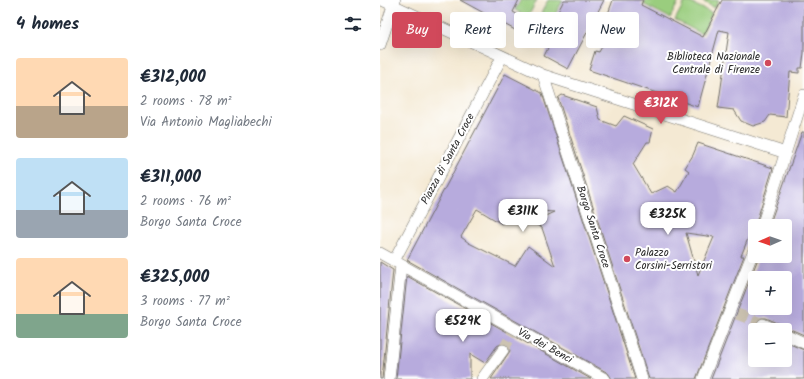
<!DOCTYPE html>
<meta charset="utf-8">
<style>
:root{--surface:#fff;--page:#f2f2f3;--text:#1f2937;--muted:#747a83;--accent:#d1495b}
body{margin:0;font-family:Kalam,sans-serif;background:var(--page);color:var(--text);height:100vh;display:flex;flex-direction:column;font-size:15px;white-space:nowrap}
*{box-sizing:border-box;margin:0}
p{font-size:13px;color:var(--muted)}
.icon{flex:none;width:22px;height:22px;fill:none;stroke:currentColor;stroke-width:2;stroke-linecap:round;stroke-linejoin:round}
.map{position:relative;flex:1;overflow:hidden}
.details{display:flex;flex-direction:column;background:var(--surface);width:380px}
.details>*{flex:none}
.guide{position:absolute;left:12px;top:12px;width:352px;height:36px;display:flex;gap:8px}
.needle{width:26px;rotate:268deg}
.fabs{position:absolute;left:368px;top:219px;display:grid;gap:8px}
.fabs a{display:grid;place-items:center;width:44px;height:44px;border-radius:4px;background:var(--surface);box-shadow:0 4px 16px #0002;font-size:20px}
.price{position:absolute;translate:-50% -34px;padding:0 9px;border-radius:8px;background:#fff;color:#222;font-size:13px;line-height:26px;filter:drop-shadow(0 1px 2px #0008)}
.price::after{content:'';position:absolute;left:50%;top:24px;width:12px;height:9px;margin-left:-6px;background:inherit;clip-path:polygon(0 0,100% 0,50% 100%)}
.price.selected{background:var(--accent);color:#fff}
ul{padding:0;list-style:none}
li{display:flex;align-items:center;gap:12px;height:100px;padding:0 16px}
li span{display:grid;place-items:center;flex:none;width:112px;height:80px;border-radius:4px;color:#555}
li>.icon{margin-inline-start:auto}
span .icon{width:48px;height:48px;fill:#fffc;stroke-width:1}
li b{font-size:17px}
h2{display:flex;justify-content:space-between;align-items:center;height:48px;padding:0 16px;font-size:17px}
.chip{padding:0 14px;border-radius:4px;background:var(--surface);box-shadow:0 4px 16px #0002;font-size:14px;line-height:36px}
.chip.selected{background:var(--accent);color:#fff}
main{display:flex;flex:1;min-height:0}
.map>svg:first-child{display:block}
</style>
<main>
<section class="details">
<h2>4 homes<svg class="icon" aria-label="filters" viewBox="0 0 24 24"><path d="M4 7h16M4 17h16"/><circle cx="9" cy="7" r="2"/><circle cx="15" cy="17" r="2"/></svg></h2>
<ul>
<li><span style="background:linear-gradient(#ffd9b3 60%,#b9a48a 0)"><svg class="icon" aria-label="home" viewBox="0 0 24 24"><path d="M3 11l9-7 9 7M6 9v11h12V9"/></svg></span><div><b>€312,000</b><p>2 rooms · 78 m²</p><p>Via Antonio Magliabechi</p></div></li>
<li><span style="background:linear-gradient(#bfe0f5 65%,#9aa5b1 0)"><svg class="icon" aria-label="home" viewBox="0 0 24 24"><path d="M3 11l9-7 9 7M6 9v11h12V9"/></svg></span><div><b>€311,000</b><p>2 rooms · 76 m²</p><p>Borgo Santa Croce</p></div></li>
<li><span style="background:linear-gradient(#ffd9b3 70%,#7fa58c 0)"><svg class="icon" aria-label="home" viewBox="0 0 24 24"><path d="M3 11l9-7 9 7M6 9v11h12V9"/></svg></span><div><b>€325,000</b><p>3 rooms · 77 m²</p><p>Borgo Santa Croce</p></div></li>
</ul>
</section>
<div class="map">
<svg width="424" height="379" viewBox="0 0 424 379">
<rect width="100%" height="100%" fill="#fff"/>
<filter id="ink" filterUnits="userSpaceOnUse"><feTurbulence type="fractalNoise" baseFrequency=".025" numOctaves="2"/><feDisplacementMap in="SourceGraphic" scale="8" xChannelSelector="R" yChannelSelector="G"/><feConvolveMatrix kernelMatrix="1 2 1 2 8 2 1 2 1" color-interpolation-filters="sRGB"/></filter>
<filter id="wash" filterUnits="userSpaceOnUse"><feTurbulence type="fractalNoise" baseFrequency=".012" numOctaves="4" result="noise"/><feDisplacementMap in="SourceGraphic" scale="16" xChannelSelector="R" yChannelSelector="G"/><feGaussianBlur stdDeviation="0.9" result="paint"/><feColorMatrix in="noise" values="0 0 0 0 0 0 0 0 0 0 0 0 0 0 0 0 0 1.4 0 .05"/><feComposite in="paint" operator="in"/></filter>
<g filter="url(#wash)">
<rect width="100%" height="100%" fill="#f4e9d3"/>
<!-- green -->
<path fill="#9acd7e" stroke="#627c54" d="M141,0H157L148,17L135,10Z
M168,0H183L168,27L157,21Z
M266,0H299V1L290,18L263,4Z
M320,0H339L335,8Z
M309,2L332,13L322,34L295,20L304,3Z"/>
<g id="blocks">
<!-- building -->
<path fill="#b7abdd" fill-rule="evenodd" d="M80,0H139L133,12L168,31L184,0H224L188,69L164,56L168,48Z
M233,0H263L261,5L323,37L342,0H424V53L422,68H419V73L410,72L406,117L390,115L385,122L373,126L361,121L354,110L338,108L349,32L339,30L318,107L209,70L215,51L219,52L233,27L225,22Z
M125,74L162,93L255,379H232L228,373L27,260ZM97,209L122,224L130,209L174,212L152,222L162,228L175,266L148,246L135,266L89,243L81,237Z
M182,95L217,107L220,120L236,126L244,116L273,129L270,142H267L253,164L271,194L288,186L297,192L309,171L305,168L313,155L318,143L393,168L375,226H373L361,256H364L316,379H269L178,98ZM306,233L334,237L318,275Z
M422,132H424V335L408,328L403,327L400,324L386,318H379L376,324L380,330H375V360H405V342L424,350V379H331L379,256H405V226H389ZM375,278H405V308H375Z
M0,262L13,270L2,379H0Z
M27,276L211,379H111L130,351L129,347L123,343L117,346L105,363L90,354V379H16Z"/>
</g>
</g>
<g filter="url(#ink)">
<use href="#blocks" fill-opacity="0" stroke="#716e66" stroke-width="1"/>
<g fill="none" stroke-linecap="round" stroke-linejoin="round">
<!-- street-tunnel -->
<path stroke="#ccc3b1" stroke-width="11" stroke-dasharray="11 5.5" stroke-linecap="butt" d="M357,314L383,324
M123,350L133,333"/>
<!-- street casing -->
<g stroke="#716e66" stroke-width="12">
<path id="street" d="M2,0L163,75L406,153
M0,45L15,0
M163,75L262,379
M382,226L424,95
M0,253L225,379
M14,261L122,57
M383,324L397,330
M405,334L424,343
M9,379L21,265
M102,379L123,350
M323,379L375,247"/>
</g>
<!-- street -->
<use href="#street" stroke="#fff" stroke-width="11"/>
</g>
</g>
<!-- markers -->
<g fill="#d1495b" stroke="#fff" stroke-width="1.5">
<circle cx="388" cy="63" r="4"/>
<circle cx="247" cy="259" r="4"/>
</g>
<g text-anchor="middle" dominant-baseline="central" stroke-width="4" stroke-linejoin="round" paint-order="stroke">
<!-- poi labels -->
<g font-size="11" fill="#2b2b2b" stroke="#fff" text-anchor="end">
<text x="380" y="57">Biblioteca Nazionale<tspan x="380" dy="13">Centrale di Firenze</tspan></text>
<text x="255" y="253" text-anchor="start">Palazzo<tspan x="255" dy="13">Corsini-Serristori</tspan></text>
</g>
<!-- street labels -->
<g font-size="11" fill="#2b2b2b" stroke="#fff">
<text transform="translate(68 159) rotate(-62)">Piazza di Santa Croce</text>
<text transform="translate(213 227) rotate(72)">Borgo Santa Croce</text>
<text transform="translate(165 346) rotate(29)">Via dei Benci</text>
</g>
</g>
</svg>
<div class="fabs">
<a><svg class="needle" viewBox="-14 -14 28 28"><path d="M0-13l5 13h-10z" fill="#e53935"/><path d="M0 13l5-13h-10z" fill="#747a83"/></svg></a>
<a>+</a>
<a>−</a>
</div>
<b class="price selected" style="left:281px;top:125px">€312K</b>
<b class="price" style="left:143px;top:233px">€311K</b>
<b class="price" style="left:288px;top:236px">€325K</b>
<b class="price" style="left:83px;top:343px">€529K</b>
<div class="guide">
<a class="chip selected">Buy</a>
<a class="chip">Rent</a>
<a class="chip">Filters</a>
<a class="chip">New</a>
</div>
</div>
</main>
